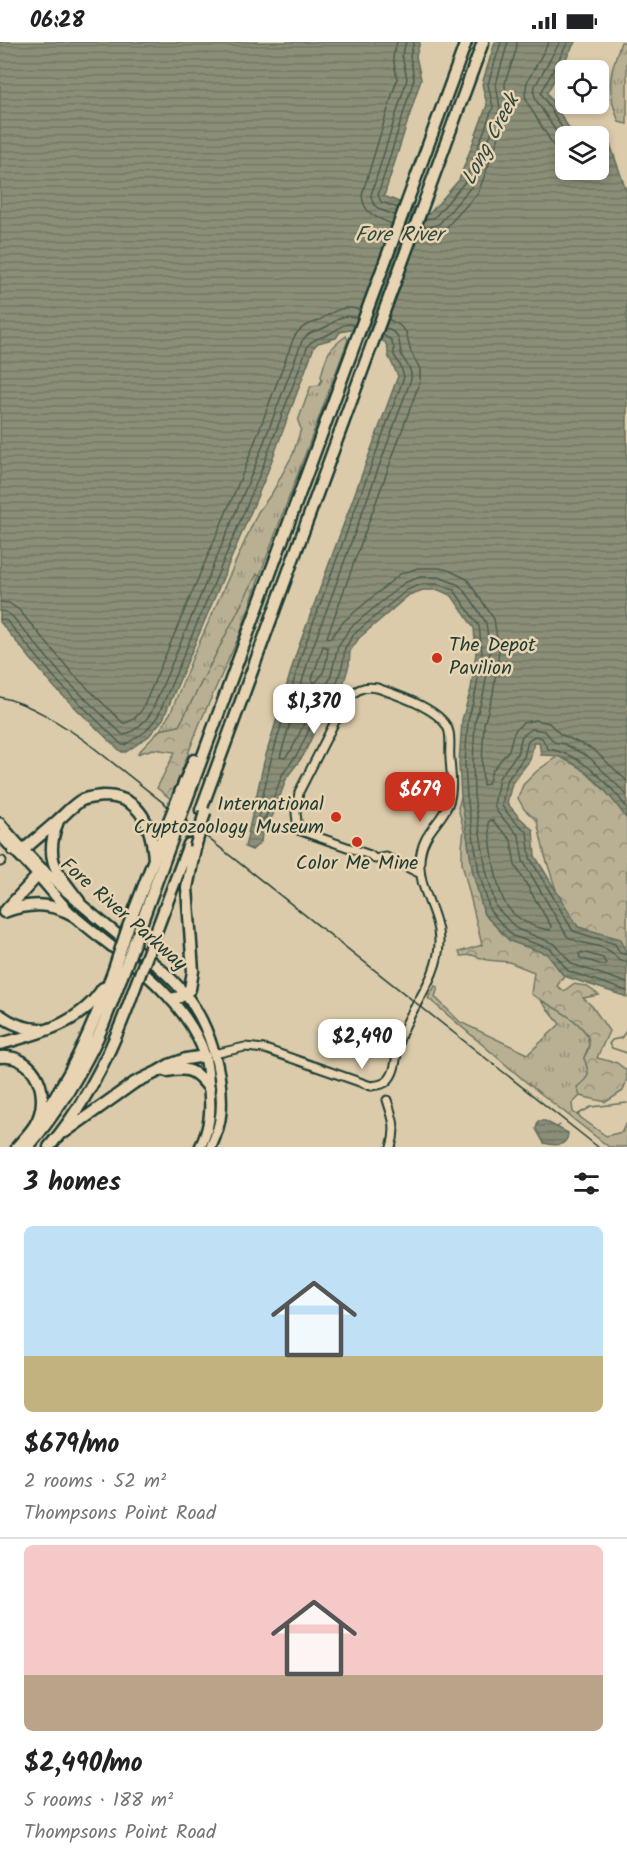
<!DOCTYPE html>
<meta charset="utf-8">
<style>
:root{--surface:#fff;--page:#f2f2f2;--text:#202124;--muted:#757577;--line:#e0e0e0;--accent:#c8321e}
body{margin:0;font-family:Kalam,sans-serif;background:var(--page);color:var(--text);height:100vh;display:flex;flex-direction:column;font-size:22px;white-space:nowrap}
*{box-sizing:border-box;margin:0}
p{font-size:20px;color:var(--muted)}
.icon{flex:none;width:33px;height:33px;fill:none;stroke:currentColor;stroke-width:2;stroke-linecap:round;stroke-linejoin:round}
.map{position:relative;height:1105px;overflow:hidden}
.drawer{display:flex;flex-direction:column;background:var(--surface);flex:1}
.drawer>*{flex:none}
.fabs{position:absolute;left:555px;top:18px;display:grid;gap:12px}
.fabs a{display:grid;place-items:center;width:54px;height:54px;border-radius:9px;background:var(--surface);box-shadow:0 3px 9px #0003;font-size:30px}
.price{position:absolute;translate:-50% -51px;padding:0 14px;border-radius:12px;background:#fff;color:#222;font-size:20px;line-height:39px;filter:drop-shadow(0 2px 3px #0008)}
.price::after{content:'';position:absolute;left:50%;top:36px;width:18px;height:14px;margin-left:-9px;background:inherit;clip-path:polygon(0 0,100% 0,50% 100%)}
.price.current{background:var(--accent);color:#fff}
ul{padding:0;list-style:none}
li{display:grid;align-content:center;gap:12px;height:318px;padding:0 24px}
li+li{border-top:2px solid var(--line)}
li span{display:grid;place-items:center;height:186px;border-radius:9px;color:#555}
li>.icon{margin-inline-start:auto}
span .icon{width:108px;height:108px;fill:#fffc;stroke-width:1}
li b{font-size:26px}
h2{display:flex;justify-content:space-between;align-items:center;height:72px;padding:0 24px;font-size:26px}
.status{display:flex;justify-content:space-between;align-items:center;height:42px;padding:0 30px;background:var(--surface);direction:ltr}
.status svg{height:16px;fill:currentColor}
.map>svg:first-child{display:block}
</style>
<div class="status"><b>06:28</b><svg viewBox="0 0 49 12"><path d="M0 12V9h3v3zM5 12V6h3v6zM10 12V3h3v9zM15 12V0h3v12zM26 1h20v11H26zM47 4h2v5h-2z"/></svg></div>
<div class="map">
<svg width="627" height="1105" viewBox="0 0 627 1105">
<defs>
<pattern id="grass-tufts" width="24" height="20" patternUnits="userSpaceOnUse" patternTransform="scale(1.5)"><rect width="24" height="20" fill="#b9b094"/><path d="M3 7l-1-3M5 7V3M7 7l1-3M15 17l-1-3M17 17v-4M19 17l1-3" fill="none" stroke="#96907a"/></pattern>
<pattern id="forest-crowns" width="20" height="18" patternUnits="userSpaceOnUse" patternTransform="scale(1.5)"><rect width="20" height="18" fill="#b9b094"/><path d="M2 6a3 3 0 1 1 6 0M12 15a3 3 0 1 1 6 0" fill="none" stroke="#96907a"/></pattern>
<pattern id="water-rules" width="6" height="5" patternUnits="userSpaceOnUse" patternTransform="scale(1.5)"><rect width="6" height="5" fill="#8c8f78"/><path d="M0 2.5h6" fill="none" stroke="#727663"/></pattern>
</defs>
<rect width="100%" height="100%" fill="#dccbaa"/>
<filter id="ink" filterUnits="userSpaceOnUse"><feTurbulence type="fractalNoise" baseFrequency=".0167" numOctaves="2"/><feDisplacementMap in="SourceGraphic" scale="12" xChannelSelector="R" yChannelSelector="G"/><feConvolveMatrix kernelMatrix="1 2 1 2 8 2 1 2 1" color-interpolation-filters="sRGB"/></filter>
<g filter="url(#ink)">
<!-- grass -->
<path fill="url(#grass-tufts)" stroke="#6c7664" stroke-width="1.5" d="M621,0H627V82L619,80C606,48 609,32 621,0Z
M346,294L348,298L260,533H257L179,684L160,688L171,670L192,617L258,470L272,451L293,412L301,387L298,379L309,349L311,344L319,343L322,338L321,334C327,312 327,308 346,294Z
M435,944L438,945L435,955L460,980L528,1012L560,982L540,958C555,966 584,980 589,997C590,1004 586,1010 584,1016C590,1032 591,1034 578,1045L580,1054L572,1062L573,1070L606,1094L622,1090L625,1082L627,1084V1105H609L526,1040L428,956Z"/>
<!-- forest -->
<path fill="url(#forest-crowns)" stroke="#6c7664" stroke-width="1.5" d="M257,532L260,533L240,592L199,683L171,757L157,746L175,710L153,707L137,712L160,688L179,684Z
M558,714L581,726L613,756L627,777V913L620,897L578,885L557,851L545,814L537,779L524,767L518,756L523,743L537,729Z
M461,755L473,831L484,872L510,899L547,912L564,934L557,944L564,949L573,942L586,944L599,953L583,956L592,964L609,989L597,1016L617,1021L626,1028L627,1037L623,1049L606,1060L580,1054L577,1045C591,1034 590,1032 584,1016C586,1012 589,1007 589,1003C591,981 546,962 531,952L534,930L509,920L487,918L472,913L461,914L459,910L482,903L462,821V805L464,788L458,766Z"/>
<!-- water -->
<path fill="url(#water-rules)" stroke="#606e5d" stroke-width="1.5" d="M0,0H420L416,14L421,37L384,154L429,172L459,138L487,63L482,42L495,0H575L547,51L574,94H566V128H598L599,100L610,102L627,151V777C610,753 589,726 560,715C555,713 548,713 541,713L539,700H534L530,718L512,741L507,761L518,774L533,788L535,814L578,885L621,897L627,913V955L564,934L547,912L510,899L484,872L473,831L461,755L459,722L462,678L471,647L476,611L474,586L452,554L439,548H423L409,553L359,596L350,609L349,623L343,643L320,678L303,714L287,735L273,773L262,792L261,800L252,808L245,805L264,720L296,612L398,334L388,313V307L385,300L350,288L340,290L336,296L318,301L314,305L266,434L163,677L149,694L126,710H122L118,707L55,646L0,580Z
M538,1079H545L568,1091C567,1105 556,1104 544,1101L536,1087Z"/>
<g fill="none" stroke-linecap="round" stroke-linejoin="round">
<!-- shore -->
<path stroke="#4b5e4f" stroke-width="1.5" d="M549,0L527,40L525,53L528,62L555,106L566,115
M560,0L535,44L534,51L536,58L566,105
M567,94L541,51L568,0
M398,166L381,160L378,153L414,37L410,14L414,0
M395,173C383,169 372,167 371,153L407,37L402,14L406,0
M425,177L434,176L465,140L493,65L488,42L501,0
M392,182C376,176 363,171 362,153L397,37L393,15L397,0
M423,184L430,185L439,182L472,144L500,66L496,42L508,0
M420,192L431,194L442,190L478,151L509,68C510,59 505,52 505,43C506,30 517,15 517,0
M388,277L399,283L406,290L411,310L420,327V339L327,595L331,596L344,579L400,532L418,526H439L448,528L467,537L494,577L499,609L493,652L484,682L482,722L483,743L488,742L492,729L509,708L513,693L516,687L523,681L535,678L549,681L560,692L594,708L627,739
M385,286C404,293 397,300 402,314C406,322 412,326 411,337L309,616L280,715L285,716L292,707L309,671L330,637L338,604L350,586L404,541L420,535H439L459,543L471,557L486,581L490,609L484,650L475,680L473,722L474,754L486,828L496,865L517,887L555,902L572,922L627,941
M383,293L391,298L394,306V313L401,325L404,335L301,614L270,722L257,780L261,781L268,771L282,733L298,711L315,675L337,640L343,621L345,606L354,592L407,548L422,542H438L454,548L479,584L482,610L476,649L468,679L465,722L467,755L479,830L490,869L513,894L551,907L568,929L627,949
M0,560L9,561L19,568L72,631L123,681C131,681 139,673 143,666L245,426L294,295C304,280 311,284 323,276C335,268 345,263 360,268
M0,569L6,570L12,574L65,637L123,693C133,691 145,680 151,671L253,429L302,299C310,288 316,290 326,285C338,278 341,271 357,276
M0,577L7,579L60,642L122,703H125L146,689L158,674L260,432L308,303C317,294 323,296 331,291C340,286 343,280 354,283
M323,604L328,606C327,619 325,634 314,641L312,637Z
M627,753L589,715L564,702L554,700L545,689L532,687L522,694L517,712L499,736L494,763L497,770L519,794L523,819L567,894C578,903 595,901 608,908C617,912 614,919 627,920
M627,766C608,740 582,712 548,707L542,696L535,694L531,696L528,699L524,715L506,740L502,764L513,778L527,790L530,816L573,889L615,902L620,911L627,913
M490,778L493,779L511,798L515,823L551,884L550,888C533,886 512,876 504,859C494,837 492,806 488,781Z
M582,910L603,916L606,922L603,923L580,916L579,912Z"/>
<!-- stream -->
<path stroke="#606e5d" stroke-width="1.5" d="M627,988L621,996L612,998L609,1002L612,1006L627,1011
M577,1073L591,1065L627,1061
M557,1085L560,1083"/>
<!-- minor casing -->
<g stroke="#1f3d34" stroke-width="11">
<path id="minor" d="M0,820L2,819
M214,1012L245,1005L265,1007L371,1044C377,1043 384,1043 388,1038C397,1029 396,1011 399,999C410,964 440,936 439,898C438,869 418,847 420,819C421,792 439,783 448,763C454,748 451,733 450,717C449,709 451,699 449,690C444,668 397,653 377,646C363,643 356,648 346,658L299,750L296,771L298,788L370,813L375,817L386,815L419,831
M387,1058C393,1076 397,1086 391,1105"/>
</g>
<!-- major casing -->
<g stroke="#1f3d34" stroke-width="14">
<path id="major" d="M0,781C32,821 72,856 112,888C136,908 164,926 184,951C209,980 224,1032 221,1070C220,1082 216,1094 211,1105
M0,793C13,808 28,821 40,836C51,848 62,863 74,874C119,913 176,946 201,1003C207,1017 208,1033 209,1048C211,1068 210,1086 200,1105"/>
</g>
<!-- highway casing -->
<g stroke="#1f3d34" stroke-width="15">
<path id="highway" d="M180,751L194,718
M187,757L466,0
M201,768L483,0
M58,779C43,818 57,830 79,859
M13,808L22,807L28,804C37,796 47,788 56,780C64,773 71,765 80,759C87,755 95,755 103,754C142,754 152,785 154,818
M7,867L43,828
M4,870C28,861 50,860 73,873
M128,885L166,786
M137,893L174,792
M151,903L189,802
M171,957L180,955L190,947L193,929L187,846L195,806
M0,973C12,982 25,987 40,987
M0,1002C39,991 80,983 103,946
M0,1015C37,1012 52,1055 35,1083C30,1091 23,1098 17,1105
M167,1029C189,1025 195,1028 209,1046
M36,1082C71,1037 93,984 113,930
M65,1090L134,1041L157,1030L169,1023L186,1017L205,1014
M28,1105C56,1071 79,1035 98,995C107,975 114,954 122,934
M49,1105C89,1059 115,1002 135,945"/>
</g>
<!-- minor -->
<use href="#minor" stroke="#e8d4b2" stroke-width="7"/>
<!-- major -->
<use href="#major" stroke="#e8d4b2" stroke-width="9"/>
<!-- highway -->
<use href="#highway" stroke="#e8d4b2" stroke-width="10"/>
<!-- rail -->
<path stroke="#1f3d34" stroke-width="1.5" d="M0,655C31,662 58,680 84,698L598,1105"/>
<!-- highway-bridge casing -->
<g stroke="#1f3d34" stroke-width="15" stroke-linecap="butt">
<path id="highway-bridge" d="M166,786L180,751
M174,792L187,757
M195,806L205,770
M113,930L128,885
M122,934L137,893
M135,945L151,903"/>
</g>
<!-- highway-bridge -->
<use href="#highway-bridge" stroke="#e8d4b2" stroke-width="10"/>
</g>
</g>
<!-- markers -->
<g fill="#c8321e" stroke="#e8d4b2" stroke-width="2">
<circle cx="437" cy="616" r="6"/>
<circle cx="336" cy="775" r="6"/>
<circle cx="357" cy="800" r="6"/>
</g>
<g text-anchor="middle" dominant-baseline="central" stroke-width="5" stroke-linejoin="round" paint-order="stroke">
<!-- poi labels -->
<g font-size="20" fill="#1f3d34" stroke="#e8d4b2" text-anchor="start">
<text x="449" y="604">The Depot<tspan x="449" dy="23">Pavilion</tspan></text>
<text x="324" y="763" text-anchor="end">International<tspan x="324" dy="23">Cryptozoology Museum</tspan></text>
<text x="357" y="822" text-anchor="middle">Color Me Mine</text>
</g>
<!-- street labels -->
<g font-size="20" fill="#1f3d34" stroke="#e8d4b2">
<text transform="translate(123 873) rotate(41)">Fore River Parkway</text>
</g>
<!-- water labels -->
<g font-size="21" font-style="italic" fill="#2f493e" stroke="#e8d4b2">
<text transform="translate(491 98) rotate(-62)">Long Creek</text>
<text x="399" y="193">Fore River</text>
</g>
</g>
</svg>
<div class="fabs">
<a><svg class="icon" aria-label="locate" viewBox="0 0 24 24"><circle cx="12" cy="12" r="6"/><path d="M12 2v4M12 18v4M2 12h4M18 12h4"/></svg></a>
<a><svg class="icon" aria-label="layers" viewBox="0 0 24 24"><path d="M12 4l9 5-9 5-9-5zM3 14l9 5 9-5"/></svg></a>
</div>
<b class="price" style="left:314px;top:693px">$1,370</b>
<b class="price current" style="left:420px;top:781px">$679</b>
<b class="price" style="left:362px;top:1028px">$2,490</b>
</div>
<section class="drawer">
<h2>3 homes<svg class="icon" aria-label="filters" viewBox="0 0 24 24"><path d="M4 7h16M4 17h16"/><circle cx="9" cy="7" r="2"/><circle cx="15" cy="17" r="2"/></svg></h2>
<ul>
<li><span style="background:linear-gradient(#bfe0f5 70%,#c2b280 0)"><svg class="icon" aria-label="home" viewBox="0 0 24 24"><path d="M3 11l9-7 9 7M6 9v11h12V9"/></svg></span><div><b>$679/mo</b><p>2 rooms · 52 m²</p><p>Thompsons Point Road</p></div></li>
<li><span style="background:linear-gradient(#f6c9c9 70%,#b9a48a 0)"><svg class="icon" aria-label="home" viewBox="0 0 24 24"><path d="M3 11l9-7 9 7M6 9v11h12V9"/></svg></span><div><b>$2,490/mo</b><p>5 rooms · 188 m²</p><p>Thompsons Point Road</p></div></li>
</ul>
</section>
